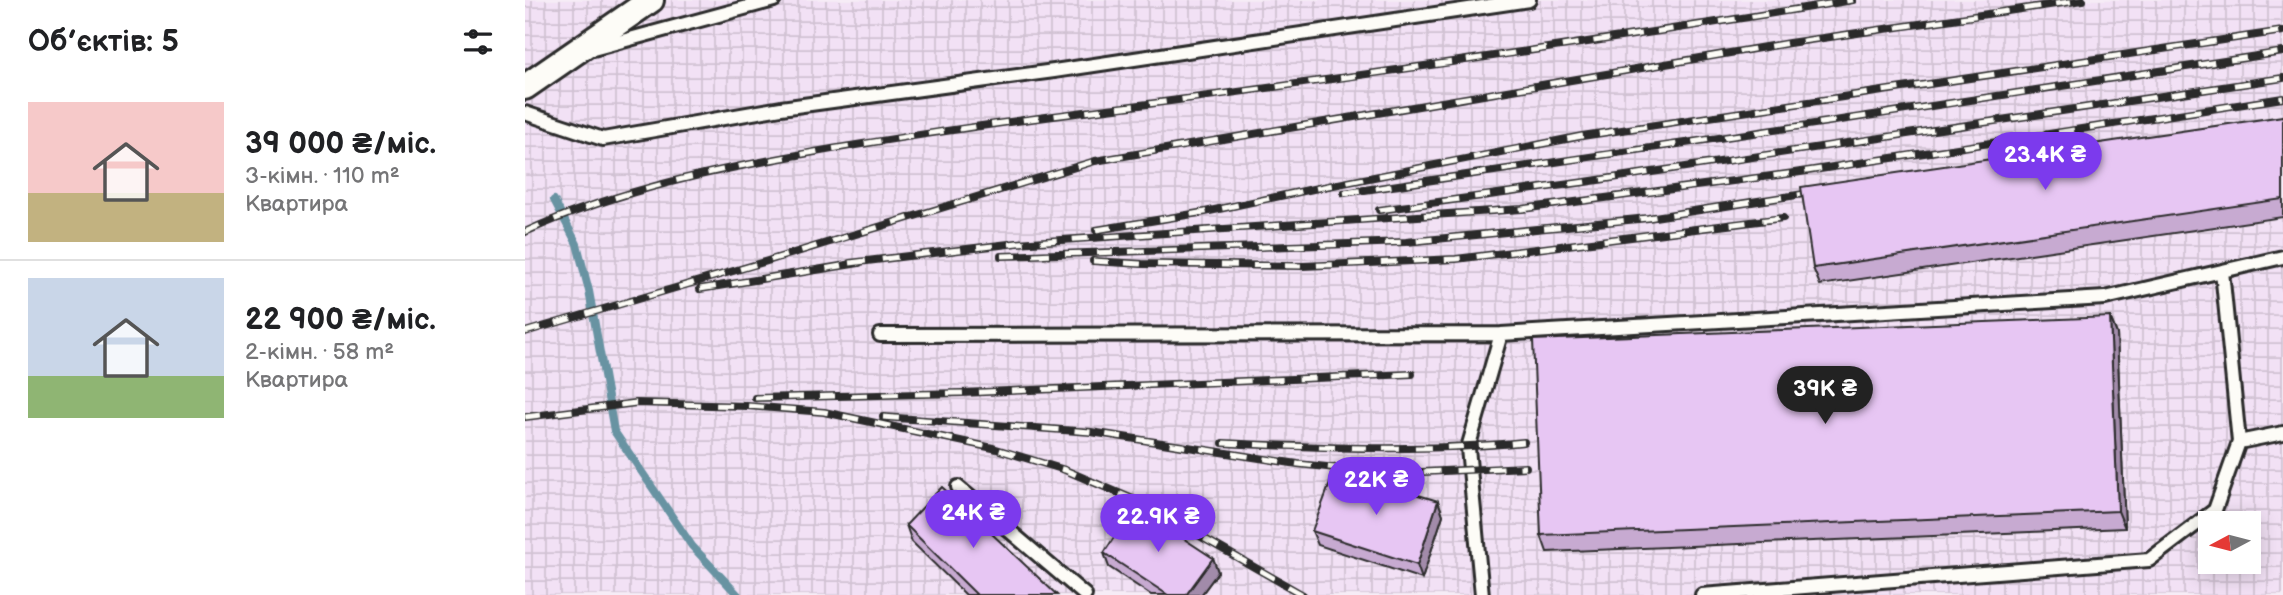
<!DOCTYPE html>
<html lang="uk">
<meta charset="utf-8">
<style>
:root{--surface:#fff;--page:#f2f2f2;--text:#202124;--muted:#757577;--line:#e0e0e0;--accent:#7c3aed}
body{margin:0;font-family:"Balsamiq Sans",sans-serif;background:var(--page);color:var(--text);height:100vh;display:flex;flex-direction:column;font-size:26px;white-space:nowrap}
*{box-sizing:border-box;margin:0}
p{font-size:23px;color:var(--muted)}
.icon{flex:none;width:38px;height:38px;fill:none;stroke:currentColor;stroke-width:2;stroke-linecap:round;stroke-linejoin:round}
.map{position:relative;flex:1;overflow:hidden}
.sheet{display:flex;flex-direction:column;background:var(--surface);width:525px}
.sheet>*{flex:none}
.needle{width:46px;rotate:263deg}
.tools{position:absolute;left:1673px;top:511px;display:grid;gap:14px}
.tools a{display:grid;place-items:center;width:63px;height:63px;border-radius:0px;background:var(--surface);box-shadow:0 4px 18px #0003;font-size:35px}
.price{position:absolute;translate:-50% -60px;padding:0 16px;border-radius:24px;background:var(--accent);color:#fff;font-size:23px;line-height:46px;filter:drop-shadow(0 2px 4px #0008)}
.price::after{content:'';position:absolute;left:50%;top:42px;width:21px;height:16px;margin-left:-10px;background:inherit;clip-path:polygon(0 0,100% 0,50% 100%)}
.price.selected{background:#222;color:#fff}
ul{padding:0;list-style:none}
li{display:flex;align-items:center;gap:21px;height:175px;padding:0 28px}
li+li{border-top:2px solid var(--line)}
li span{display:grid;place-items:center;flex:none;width:196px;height:140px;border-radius:0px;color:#555}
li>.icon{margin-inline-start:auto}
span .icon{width:84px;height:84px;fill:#fffc;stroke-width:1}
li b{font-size:30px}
h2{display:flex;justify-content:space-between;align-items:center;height:84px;padding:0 28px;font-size:30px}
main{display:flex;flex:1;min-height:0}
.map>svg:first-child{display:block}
</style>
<main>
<section class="sheet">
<h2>Об’єктів: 5<svg class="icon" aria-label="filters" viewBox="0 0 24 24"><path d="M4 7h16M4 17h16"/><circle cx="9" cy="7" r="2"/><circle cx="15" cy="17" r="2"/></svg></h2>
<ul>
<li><span style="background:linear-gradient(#f6c9c9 65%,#c2b280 0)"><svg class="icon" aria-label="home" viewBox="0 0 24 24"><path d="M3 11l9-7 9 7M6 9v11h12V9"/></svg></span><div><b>39 000 ₴/міс.</b><p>3-кімн. · 110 m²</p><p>Квартира</p></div></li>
<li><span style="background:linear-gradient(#c9d6e8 70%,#8fb573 0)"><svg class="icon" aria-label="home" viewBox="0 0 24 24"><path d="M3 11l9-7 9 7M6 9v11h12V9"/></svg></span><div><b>22 900 ₴/міс.</b><p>2-кімн. · 58 m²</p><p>Квартира</p></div></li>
</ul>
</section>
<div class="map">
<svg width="1758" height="595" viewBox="0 0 1758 595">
<defs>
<pattern id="industrial-grid" width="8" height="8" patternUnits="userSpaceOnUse" patternTransform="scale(1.75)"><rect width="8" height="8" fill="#f2e1f5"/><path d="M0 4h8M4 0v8" fill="none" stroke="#d0c1d2"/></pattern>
</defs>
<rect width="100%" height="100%" fill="#f6ecf6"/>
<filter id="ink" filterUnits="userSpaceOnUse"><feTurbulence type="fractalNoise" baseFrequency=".0143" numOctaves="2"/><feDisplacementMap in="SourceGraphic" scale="14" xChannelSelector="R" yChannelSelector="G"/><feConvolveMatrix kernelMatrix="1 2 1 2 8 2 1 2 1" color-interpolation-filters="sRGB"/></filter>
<g filter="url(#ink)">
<!-- industrial -->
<path fill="url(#industrial-grid)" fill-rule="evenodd" d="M0,0H1758V595H0ZM1685,523H1724V562H1685Z"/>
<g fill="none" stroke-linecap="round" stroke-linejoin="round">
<!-- stream -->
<path stroke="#6893a2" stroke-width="8" d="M29,200L52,244L64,291L89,431L167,546L213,595"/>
<!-- service casing -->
<g stroke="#2b2b2b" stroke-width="18">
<path id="service" d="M68,49L249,0
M0,113L78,139L256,108L529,71L1004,0
M355,335L976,334L1580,298L1758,257
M1714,442L1758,433
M433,487L560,595
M957,595L943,448L976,334
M1177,595L1624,560L1690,510L1714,442L1697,271"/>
</g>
<!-- minor casing -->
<g stroke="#2b2b2b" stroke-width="30">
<path id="minor" d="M0,87L126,0"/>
</g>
<!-- service -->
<use href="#service" stroke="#fdfcf7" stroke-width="12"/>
<!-- minor -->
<use href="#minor" stroke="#fdfcf7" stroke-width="24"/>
<!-- rail casing -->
<g stroke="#2b2b2b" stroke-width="8">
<path id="rail" d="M819,193L1303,122L1758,52
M854,210L1060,182L1758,78
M571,230L680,212L788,189L1057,136L1758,31
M0,232C97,188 202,167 307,149C412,131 517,117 623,104C858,73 1093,39 1328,0
M476,256L881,242L1123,218L1298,191
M568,261L617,264L778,266L931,259L1258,218
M325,263L492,243L997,209L1269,173L1758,98
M175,289L334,263
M0,332L239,262L570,161L1264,43L1558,0
M230,398L436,393L887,374
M0,417L111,403L222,406L299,412L468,448L540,470L617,503L778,595
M358,417L566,432L773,464L840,471L898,472L1001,467
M698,443C799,448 899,452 999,442"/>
</g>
<!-- rail -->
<use href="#rail" stroke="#fdfcf7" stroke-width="5" stroke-dasharray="16" stroke-linecap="butt"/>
</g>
<!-- wall -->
<path fill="#c7aad1" stroke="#2b2b2b" stroke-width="2" d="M1758,116V217L1295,285L1288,268Z
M1585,317L1592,334L1600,528L1022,552L1016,535Z
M913,501L918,515L897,579L793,545L787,531Z
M381,525L532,595H441L387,542Z
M579,553L688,558L693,572L676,595H626L584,567Z"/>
<!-- shaded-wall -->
<path fill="#a28baa" stroke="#2b2b2b" stroke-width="2" d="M1585,317L1592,334L1600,528L1593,511Z
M913,501L918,515L897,579L892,565Z
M688,558L693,572L676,595H661Z"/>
<!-- building -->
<path fill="#e7c6f3" stroke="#2b2b2b" stroke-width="2" d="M1758,116V199L1288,268L1276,187Z
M1585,317L1593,511L1016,535L1008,340Z
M810,470L913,501L892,565L787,531Z
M417,487L532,595H452L381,525Z
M609,506L688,558L661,595H643L579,553Z"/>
</g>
</svg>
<div class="tools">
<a><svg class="needle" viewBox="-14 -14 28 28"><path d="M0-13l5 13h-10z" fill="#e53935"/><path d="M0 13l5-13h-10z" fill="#757577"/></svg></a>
</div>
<b class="price" style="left:1520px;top:192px">23.4K ₴</b>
<b class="price selected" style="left:1300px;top:426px">39K ₴</b>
<b class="price" style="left:851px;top:517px">22K ₴</b>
<b class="price" style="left:448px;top:550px">24K ₴</b>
<b class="price" style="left:633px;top:554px">22.9K ₴</b>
</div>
</main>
